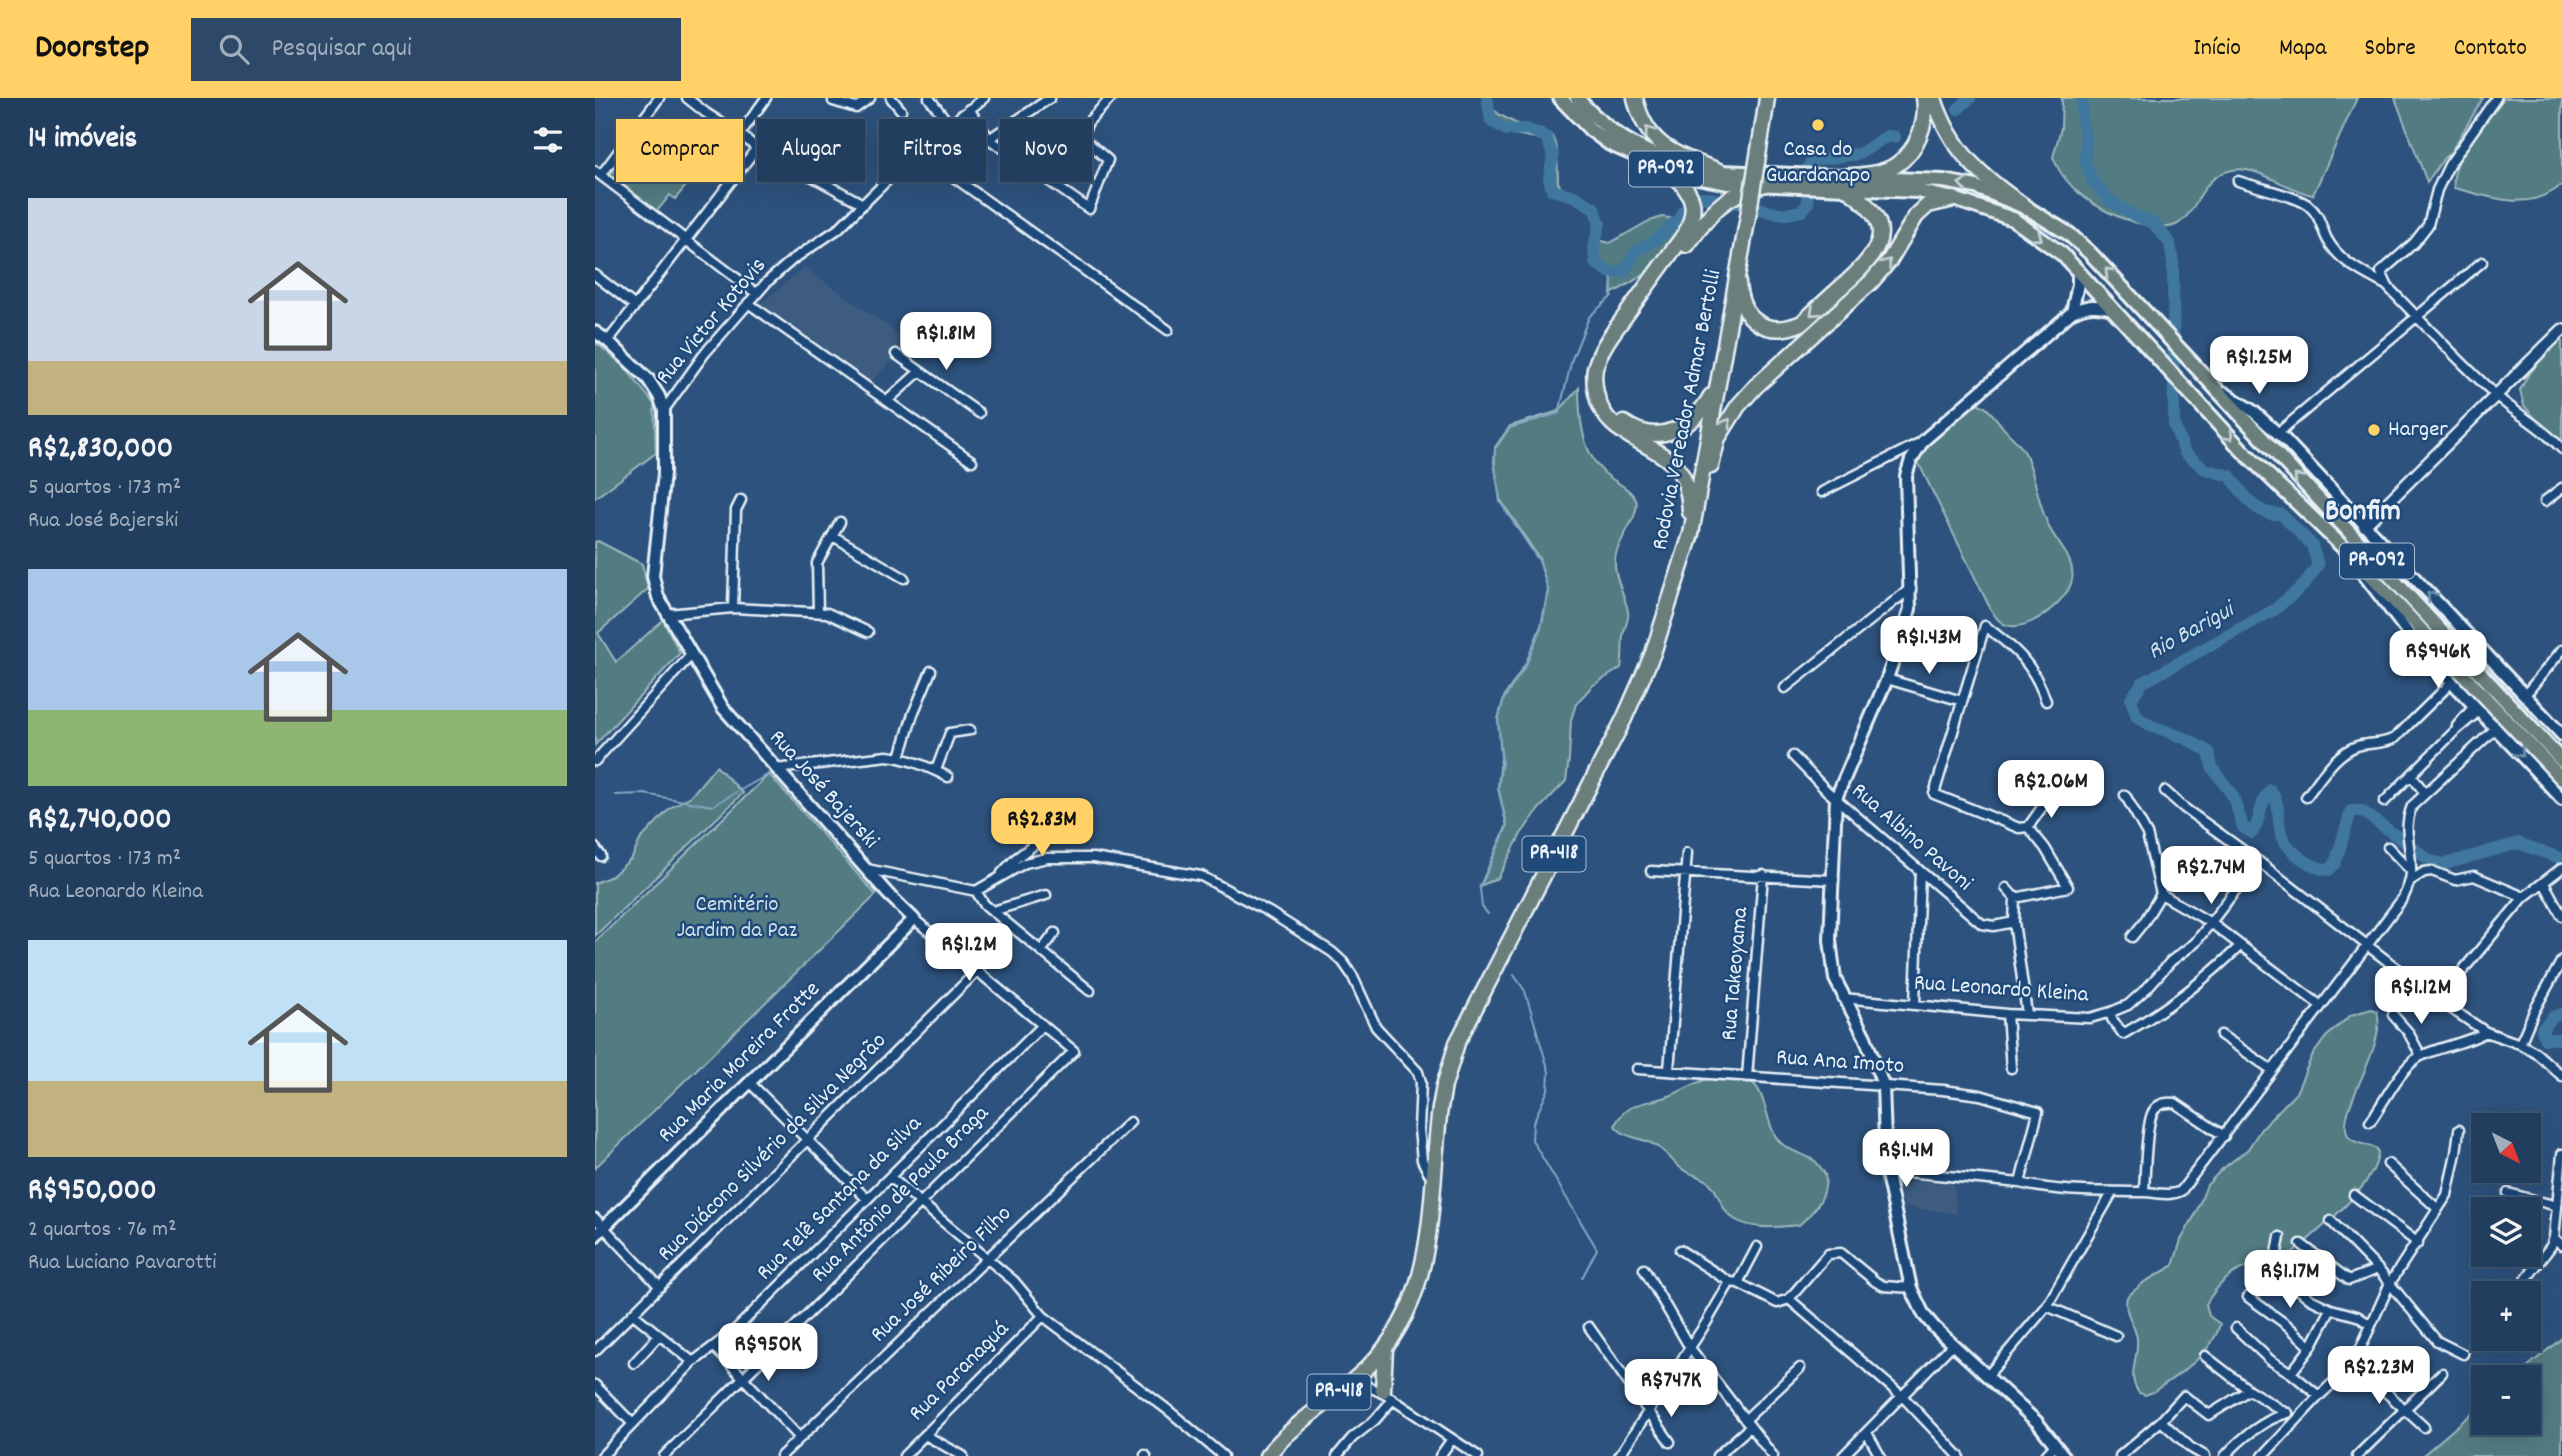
<!DOCTYPE html>
<html lang="pt">
<meta charset="utf-8">
<style>
:root{--surface:#223e5e;--page:#2e4967;--text:#f1f3f6;--muted:#a2aebc;--line:#3f5773;--accent:#ffd166}
body{margin:0;font-family:Dekko,sans-serif;background:var(--page);color:var(--text);height:100vh;display:flex;flex-direction:column;font-size:26px;white-space:nowrap}
*{box-sizing:border-box;margin:0}
p{font-size:23px;color:var(--muted)}
.icon{flex:none;width:38px;height:38px;fill:none;stroke:currentColor;stroke-width:2;stroke-linecap:round;stroke-linejoin:round}
.map{position:relative;flex:1;overflow:hidden}
.drawer{display:flex;flex-direction:column;background:var(--surface);width:595px}
.drawer>*{flex:none}
.hud{position:absolute;left:21px;top:21px;width:665px;height:63px;display:flex;gap:14px}
.needle{width:46px;rotate:138deg}
.buttons{position:absolute;left:1876px;top:1015px;display:grid;gap:14px}
.buttons a{display:grid;place-items:center;width:70px;height:70px;border-radius:0px;background:var(--surface);box-shadow:0 7px 28px #0002,0 0 0 2px var(--line);font-size:35px}
.price{position:absolute;translate:-50% -60px;padding:0 16px;border-radius:14px;background:#fff;color:#222;font-size:23px;line-height:46px;filter:drop-shadow(0 2px 4px #0008)}
.price::after{content:'';position:absolute;left:50%;top:42px;width:21px;height:16px;margin-left:-10px;background:inherit;clip-path:polygon(0 0,100% 0,50% 100%)}
.price.active{background:var(--accent);color:#111}
ul{padding:0;list-style:none}
li{display:grid;align-content:center;gap:14px;height:371px;padding:0 28px}
li span{display:grid;place-items:center;height:217px;border-radius:0px;color:#555}
li>.icon{margin-inline-start:auto}
span .icon{width:126px;height:126px;fill:#fffc;stroke-width:1}
li b{font-size:30px}
h2{display:flex;justify-content:space-between;align-items:center;height:84px;padding:0 28px;font-size:30px}
.pill{padding:0 24px;border-radius:0px;background:var(--surface);box-shadow:0 7px 28px #0002,0 0 0 2px var(--line);font-size:24px;line-height:63px}
.pill.active{background:var(--accent);color:#111}
header{display:flex;align-items:center;gap:42px;box-sizing:border-box;height:98px;padding:0 35px;background:var(--accent);color:#111}
header strong{font-size:33px}
nav{display:flex;gap:38px;margin-inline-start:auto;font-size:24px}
.search{width:490px;height:63px;background:var(--page);display:flex;align-items:center;gap:18px;box-sizing:border-box;padding:0 24px;border-radius:0px;color:var(--muted);font-size:26px}
main{display:flex;flex:1;min-height:0}
.map>svg:first-child{display:block}
</style>
<header>
<strong>Doorstep</strong>
<div class="search"><svg class="icon" aria-label="search" viewBox="0 0 24 24"><circle cx="10" cy="10" r="6"/><path d="M15 15l6 6"/></svg>Pesquisar aqui</div>
<nav><a>Início</a><a>Mapa</a><a>Sobre</a><a>Contato</a></nav>
</header>
<main>
<section class="drawer">
<h2>14 imóveis<svg class="icon" aria-label="filters" viewBox="0 0 24 24"><path d="M4 7h16M4 17h16"/><circle cx="9" cy="7" r="2"/><circle cx="15" cy="17" r="2"/></svg></h2>
<ul>
<li><span style="background:linear-gradient(#c9d6e8 75%,#c2b280 0)"><svg class="icon" aria-label="home" viewBox="0 0 24 24"><path d="M3 11l9-7 9 7M6 9v11h12V9"/></svg></span><div><b>R$2,830,000</b><p>5 quartos · 173 m²</p><p>Rua José Bajerski</p></div></li>
<li><span style="background:linear-gradient(#a9c7e8 65%,#8fb573 0)"><svg class="icon" aria-label="home" viewBox="0 0 24 24"><path d="M3 11l9-7 9 7M6 9v11h12V9"/></svg></span><div><b>R$2,740,000</b><p>5 quartos · 173 m²</p><p>Rua Leonardo Kleina</p></div></li>
<li><span style="background:linear-gradient(#bfe0f5 65%,#c2b280 0)"><svg class="icon" aria-label="home" viewBox="0 0 24 24"><path d="M3 11l9-7 9 7M6 9v11h12V9"/></svg></span><div><b>R$950,000</b><p>2 quartos · 76 m²</p><p>Rua Luciano Pavarotti</p></div></li>
</ul>
</section>
<div class="map">
<svg width="1967" height="1358" viewBox="0 0 1967 1358">
<rect width="100%" height="100%" fill="#2d527d"/>
<filter id="ink" filterUnits="userSpaceOnUse"><feTurbulence type="fractalNoise" baseFrequency=".0143" numOctaves="2"/><feDisplacementMap in="SourceGraphic" scale="14" xChannelSelector="R" yChannelSelector="G"/><feConvolveMatrix kernelMatrix="1 2 1 2 8 2 1 2 1" color-interpolation-filters="sRGB"/></filter>
<g filter="url(#ink)">
<!-- built -->
<path fill="#3e5b80" d="M209,169L315,244L271,288L162,209Z
M1303,1082L1356,1085L1359,1088L1362,1116L1308,1108Z"/>
<!-- green -->
<path fill="#527b82" stroke="#9db6bd" stroke-width="2" d="M1467,0H1762L1718,97C1693,93 1661,66 1637,72C1603,79 1605,114 1581,127C1572,131 1564,130 1555,128C1517,121 1472,97 1458,59L1466,30Z
M1800,0H1888L1856,54L1849,60L1832,84Z
M1909,0H1967V87C1931,115 1898,99 1859,90C1854,58 1892,26 1909,0Z
M893,7L905,17L922,26L946,31L957,38L962,50L963,84L968,94L957,90V56L950,42L909,34L897,24Z
M59,18L81,43L112,63L80,101L75,97L62,113L15,77Z
M1067,119L1075,120L1080,125C1089,156 1038,184 1016,196L1017,175L1000,163V141L1015,145L1052,124Z
M1967,238V349L1929,308L1925,292L1933,277Z
M0,244L28,267L59,306L61,355L0,400Z
M984,290C984,320 987,358 1013,378C1022,385 1036,391 1041,402C1046,416 1024,441 1021,456C1016,475 1029,494 1033,513C1035,521 1029,529 1028,538C1027,549 1028,559 1026,570L997,588L981,606L976,622L974,661L971,683L944,711L926,736L903,780L885,788L912,727L903,689L906,660L903,621L909,599L931,565L946,528L953,492L944,460L905,401L899,364L900,349L915,328L964,313Z
M1379,304C1393,308 1398,317 1407,328C1414,338 1426,345 1431,357C1441,380 1443,406 1454,429C1462,446 1481,461 1477,482C1473,502 1437,531 1416,528C1406,528 1401,519 1396,512L1323,364L1334,342Z
M3,443L47,466L53,491L3,535L21,564L68,522L85,555L0,647V444Z
M121,668L148,695L0,838V785L17,778L37,760L45,742L75,710L96,698Z
M174,676L281,797L0,1070V844Z
M1776,911L1782,913C1793,951 1737,1017 1754,1039C1761,1048 1775,1045 1783,1052C1785,1087 1719,1135 1694,1158C1682,1166 1672,1167 1657,1168C1637,1171 1621,1189 1611,1206L1614,1218L1625,1226C1617,1257 1583,1277 1558,1294L1550,1297L1544,1295C1531,1278 1544,1260 1542,1241C1540,1225 1528,1215 1532,1199L1549,1184L1578,1168L1586,1142L1600,1117L1612,1087L1626,1072L1653,1051L1666,1031L1701,995L1717,958L1731,939L1756,917Z
M1119,979C1128,980 1137,978 1146,980C1175,984 1167,1027 1186,1045C1196,1054 1209,1056 1220,1063C1224,1066 1227,1072 1230,1076C1234,1097 1219,1114 1204,1127C1182,1129 1159,1133 1139,1121C1124,1112 1125,1091 1111,1082C1104,1078 1094,1076 1087,1071C1076,1063 1070,1051 1058,1046C1045,1039 1029,1040 1020,1028C1030,1002 1055,1006 1077,997C1092,990 1103,983 1119,979Z
M1967,1240V1358H1827L1888,1306V1325H1934V1279H1920Z"/>
<g fill="none" stroke-linecap="round" stroke-linejoin="round">
<!-- stream -->
<path stroke="#84a8c2" stroke-width="2" d="M21,697L49,696L117,708L174,676
M893,816L887,809L885,790L912,729L903,691L907,663L903,623L909,601L931,567L946,530L954,494L944,463L905,404L900,366V351L915,330L964,315L977,261L994,219L1017,198V182L1014,174
M919,877L930,893L954,974L953,992L938,1025L937,1042L1002,1151L987,1180"/>
<!-- river -->
<path stroke="#41779e" stroke-width="12" d="M892,0L896,23L912,32L932,31L951,39L958,57L954,81L957,92L979,98L999,110L1005,125L999,148L1000,165L1014,174H1029L1042,152L1058,144L1084,121L1088,113L1106,99L1155,107L1175,114L1191,116L1207,113L1213,105C1211,88 1207,75 1218,62L1264,56L1292,38L1300,39
M1487,0V23L1491,43L1490,64L1498,84L1514,102L1536,116L1558,125L1575,145L1578,166L1579,327L1590,355L1610,371L1635,378C1649,397 1660,418 1686,416L1717,447L1723,467L1709,487L1679,512L1547,585L1536,601L1542,619L1555,627L1592,641L1614,654L1617,669L1638,698L1648,729L1657,735C1667,721 1663,707 1675,692C1688,707 1680,724 1688,740C1695,755 1718,771 1734,772L1740,766L1756,713H1767L1836,763L1850,766L1923,745L1965,760L1967,764
M1363,11L1375,0
M1967,916L1959,918L1947,931L1950,941H1967"/>
<!-- minor casing -->
<g stroke="#e8f1f8" stroke-width="13">
<path id="minor" d="M92,0L111,15L150,40L174,61L218,79L268,106
M296,0L306,12
M334,0L354,26
M1901,0L1854,67L1842,92L1833,127L1819,145L1786,174L1793,189C1829,226 1865,265 1904,300C1926,319 1947,329 1967,351
M238,3L261,10L275,0
M374,11L391,36
M366,17L394,41L494,111L513,62L490,42L488,36L493,24L516,0
M145,36L171,0
M394,41L455,0
M322,53L573,232
M0,73L161,195
M6,77L64,0
M1643,83C1657,88 1705,99 1714,108C1725,117 1726,129 1732,141C1744,164 1769,175 1791,187
M0,177L40,208
M153,205L377,363
M13,243L161,51
M301,256L384,315
M292,303L325,273
M69,312L110,255L172,184L197,162L243,131L322,53L389,0
M1683,335L1887,164
M1227,394L1328,343
M1950,403L1967,390
M238,438L309,480
M138,510L141,412L146,402
M223,514L222,465L245,424
M72,516L138,510L232,515L273,534
M1292,581L1367,603
M1190,590L1316,490
M1930,597L1967,552
M1451,603C1438,565 1421,551 1390,528L1339,696L1424,730L1433,729L1455,698
M1862,628L1879,608
M1198,658L1232,693L1387,826L1399,828L1419,824
M305,659L318,616L336,573
M0,663L96,557
M181,671L292,658C313,660 334,669 353,679
M341,672L355,635L375,632
M1816,677L1829,694
M1570,693L1589,710L1663,763L1843,902L1891,934L1925,946L1940,954L1967,978
M1530,697L1552,736L1566,796L1616,825L1726,908
M1711,699C1724,683 1740,655 1762,648C1775,644 1787,647 1800,640L1857,584
M1789,704L1859,634L1884,613
M1793,749L1816,773
M0,750L6,758
M272,771L381,793L430,765L452,760H498L606,778L674,814L737,854L748,864L757,877L781,929L823,974L826,984L824,1031L827,1062L833,1074L838,1078
M1056,773L1239,782
M407,775L420,761L448,740L465,712
M1815,783L1829,774L1837,773L1860,782L1879,778L1929,799
M1949,785L1967,818
M1411,790L1420,800L1419,824L1432,916
M381,793L389,806L495,893
M1420,800L1473,789L1450,750L1433,729
M398,813L451,797
M1537,839L1549,824L1566,796
M446,853L460,835
M1248,900L1412,916L1495,920L1516,914L1533,907L1552,890L1576,863L1600,845L1663,763
M1843,902L1929,799L1967,770
M1320,906L1325,773
M1516,914L1517,921L1528,936C1571,912 1610,882 1645,848
M1412,916L1416,970
M1798,917L1813,934L1826,958
M1626,937L1677,972
M1925,946L1939,913L1967,862
M1042,971L1348,992L1385,997L1443,1014L1425,1085
M1074,972L1092,755
M1152,979L1168,777
M155,985L272,1101
M1775,1024C1788,1006 1805,970 1824,959C1845,948 1870,946 1891,934
M1793,1066L1843,1111
M1291,1072L1425,1085C1465,1095 1507,1093 1548,1094C1561,1094 1574,1099 1586,1093L1808,800C1812,792 1816,783 1816,774C1817,749 1807,733 1817,708L1901,630
M295,1079L419,1183L448,1218L573,1312L628,1358
M1549,1094C1550,1077 1551,1029 1557,1016C1561,1006 1570,1004 1580,1005L1629,1038
M1913,1095L1962,1108
M1759,1097L1823,1145
M0,1120L65,1189
M1736,1123L1783,1171
M1959,1140L1967,1147
M1706,1146L1754,1182L1783,1171L1842,1243L1868,1256
M1085,1152L1135,1184L1143,1185L1182,1205L1194,1201L1233,1156L1246,1155L1281,1184L1289,1188L1316,1190
M1922,1157L1939,1168
M1049,1171L1095,1250L1178,1358
M1143,1185L1162,1149
M1921,1195L1956,1148L1959,1140L1967,1056
M1653,1199L1692,1227L1716,1249
M1194,1201L1308,1299L1364,1358
M1452,1208L1521,1238
M1736,1211L1762,1218L1776,1227
M38,1216L98,1264
M994,1229L1075,1344
M1641,1230L1675,1262L1696,1275L1716,1249L1736,1211L1715,1201L1679,1171L1685,1139
M120,1250L205,1340
M0,1253L382,873
M1610,1258L1654,1292L1691,1315
M39,1265L63,1238
M1759,1265L1829,1329
M1696,1275L1724,1298
M1393,1277L1452,1208L1517,1095
M760,1282L791,1297L883,1358
M0,1287L38,1326
M1150,1322L1205,1270
M1272,1335L1285,1358
M330,1337L368,1358
M550,1357L551,1358
M7,1358L98,1264L139,1233L448,927
M69,1358L479,953L319,821
M186,1358L535,1024
M309,1358L448,1218
M742,1358L757,1340L780,1322L798,1301
M845,1358L857,1341
M1024,1358L1111,1225L1135,1184
M1122,1358L1155,1329
M1248,1358L1358,1246
M1450,1358L1460,1347
M1525,1358L1566,1323
M1610,1358L1596,1350L1566,1323L1589,1298L1614,1317L1654,1292
M1630,1358C1646,1340 1670,1321 1693,1315
M1668,1358L1724,1298L1759,1265L1795,1185L1852,1097L1861,1055L1864,1032
M1762,1358L1847,1275"/>
</g>
<!-- tertiary casing -->
<g stroke="#e8f1f8" stroke-width="15">
<path id="tertiary" d="M1769,428L1967,232"/>
</g>
<!-- secondary casing -->
<g stroke="#e8f1f8" stroke-width="16">
<path id="secondary" d="M1477,214L1483,186V172
M0,234L13,243L53,281L64,298L69,312V375L58,478L63,499L128,610L293,796L319,821L0,1138
M1628,294L1658,313L1690,342L1967,637
M1769,477L1822,547L1967,701
M1469,1358L1442,1324L1340,1230L1329,1217L1316,1190L1291,1072L1288,987L1270,939L1240,881L1235,842L1241,700L1292,581L1315,511L1311,378L1316,362L1328,343L1477,214C1492,207 1501,206 1517,211"/>
</g>
<!-- primary casing -->
<g stroke="#e8f1f8" stroke-width="18">
<path id="primary" d="M965,0L996,32L1015,46L1082,75L1133,85L1322,93L1359,101L1418,121L1467,156L1648,353L1753,454L1967,681
M982,0C1022,46 1068,66 1127,74L1349,83L1381,89L1432,110L1474,136L1496,156L1967,663"/>
</g>
<!-- trunk casing -->
<g stroke="#e8f1f8" stroke-width="19">
<path id="trunk" d="M1040,0C1052,51 1083,57 1127,74
M1339,0C1356,54 1387,79 1432,110
M1168,27L1172,0
M1077,74C1097,97 1105,106 1090,136C1072,160 1054,185 1036,210C1024,227 1009,244 1002,264C998,273 999,285 1001,295C1009,337 1050,340 1077,365C1091,377 1094,396 1095,414
M1248,79C1264,77 1287,77 1301,67C1322,53 1333,24 1329,0
M1092,147C1117,113 1127,98 1170,86
M1143,185C1146,223 1172,240 1207,225C1222,211 1237,197 1252,184C1294,146 1299,123 1249,89
M1029,325C1062,349 1098,330 1116,298
M1116,368L1123,340L1143,308L1161,288L1276,184L1294,163L1321,118L1333,107L1359,101
M788,1292L790,1251
M672,1358C700,1323 740,1301 772,1270C845,1199 833,1102 845,1010L849,988L862,945L1029,621L1058,555L1096,436L1155,107"/>
</g>
<!-- minor -->
<use href="#minor" stroke="#1f4a7a" stroke-width="8"/>
<!-- tertiary -->
<use href="#tertiary" stroke="#1f4a7a" stroke-width="10"/>
<!-- secondary -->
<use href="#secondary" stroke="#1f4a7a" stroke-width="10"/>
<!-- primary -->
<use href="#primary" stroke="#6b7f7c" stroke-width="12"/>
<!-- trunk -->
<use href="#trunk" stroke="#6b7f7c" stroke-width="14"/>
<!-- trunk-bridge casing -->
<g stroke="#e8f1f8" stroke-width="19" stroke-linecap="butt">
<path id="trunk-bridge" d="M1155,107L1168,27"/>
</g>
<!-- trunk-bridge -->
<use href="#trunk-bridge" stroke="#6b7f7c" stroke-width="14"/>
</g>
<!-- one-way arrows -->
<defs><path id="oneway-chevron" d="M-2-3.5L2.5 0L-2 3.5" fill="none" stroke-width="1.6" stroke-linecap="round" stroke-linejoin="round" transform="scale(1.75)"/></defs>
<g stroke="#c2cfd3">
<use href="#oneway-chevron" transform="translate(1054 33) rotate(-126)"/>
<use href="#oneway-chevron" transform="translate(1368 86) rotate(-170)"/>
<use href="#oneway-chevron" transform="translate(1443 139) rotate(35)"/>
<use href="#oneway-chevron" transform="translate(1292 165) rotate(-53)"/>
<use href="#oneway-chevron" transform="translate(1514 174) rotate(-134)"/>
<use href="#oneway-chevron" transform="translate(1219 214) rotate(138)"/>
<use href="#oneway-chevron" transform="translate(1132 325) rotate(-58)"/>
<use href="#oneway-chevron" transform="translate(1634 338) rotate(47)"/>
<use href="#oneway-chevron" transform="translate(1703 380) rotate(-134)"/>
</g>
<g stroke="#6f8dac">
<use href="#oneway-chevron" transform="translate(1836 498) rotate(-134)"/>
<use href="#oneway-chevron" transform="translate(1925 655) rotate(47)"/>
</g>
</g>
<!-- markers -->
<g fill="#ffd166" stroke="#1f4a7a" stroke-width="2.5">
<circle cx="1223" cy="27" r="7"/>
<circle cx="1779" cy="332" r="7"/>
</g>
<g text-anchor="middle" dominant-baseline="central" stroke-width="5" stroke-linejoin="round" paint-order="stroke">
<!-- shield labels -->
<g fill="#1f4a7a" stroke="#acbfd2" stroke-width="2">
<rect x="1034" y="53.5" width="74" height="35" rx="5"/>
<rect x="1745" y="445.5" width="74" height="35" rx="5"/>
<rect x="927.5" y="738.5" width="63" height="35" rx="5"/>
<rect x="712.5" y="1276.5" width="63" height="35" rx="5"/>
</g>
<g font-size="21" font-weight="bold" fill="#e8f1f8">
<text x="1071" y="71">PR-092</text>
<text x="1782" y="463">PR-092</text>
<text x="959" y="756">PR-418</text>
<text x="744" y="1294">PR-418</text>
</g>
<!-- poi labels -->
<g font-size="23" fill="#e8f1f8" stroke="#1f4a7a">
<text x="1223" y="52">Casa do<tspan x="1223" dy="26">Guardanapo</tspan></text>
<text x="1793" y="332" text-anchor="start">Harger</text>
</g>
<!-- street labels -->
<g font-size="23" fill="#e8f1f8" stroke="#1f4a7a">
<text transform="translate(117 224) rotate(-50)">Rua Victor Kotovis</text>
<text transform="translate(1093 312) rotate(-79)">Rodovia Vereador Admar Bertolli</text>
<text transform="translate(228 692) rotate(48)">Rua José Bajerski</text>
<text transform="translate(1316 740) rotate(41)">Rua Albino Pavoni</text>
<text transform="translate(1141 876) rotate(-85)">Rua Takeoyama</text>
<text transform="translate(1406 892) rotate(4)">Rua Leonardo Kleina</text>
<text transform="translate(145 965) rotate(-45)">Rua Maria Moreira Frotte</text>
<text transform="translate(1245 965) rotate(4)">Rua Ana Imoto</text>
<text transform="translate(178 1050) rotate(-45)">Rua Diácono Silvério da Silva Negrão</text>
<text transform="translate(306 1097) rotate(-45)">Rua Antônio de Paula Braga</text>
<text transform="translate(245 1101) rotate(-45)">Rua Telê Santana da Silva</text>
<text transform="translate(347 1177) rotate(-44)">Rua José Ribeiro Filho</text>
<text transform="translate(365 1274) rotate(-45)">Rua Paranaguá</text>
</g>
<!-- park labels -->
<g font-size="23" fill="#d2dfe6" stroke="#1f4a7a">
<text x="142" y="807">Cemitério<tspan x="142" dy="26">Jardim da Paz</tspan></text>
</g>
<!-- water labels -->
<g font-size="24" font-style="italic" fill="#cfdfea" stroke="#1f4a7a">
<text transform="translate(1596 534) rotate(-29)">Rio Barigui</text>
</g>
<!-- district labels -->
<g font-size="30" font-weight="bold" fill="#e8f1f8" stroke="#1f4a7a">
<text x="1768" y="415">Bonfim</text>
</g>
</g>
</svg>
<div class="buttons">
<a><svg class="needle" viewBox="-14 -14 28 28"><path d="M0-13l5 13h-10z" fill="#e53935"/><path d="M0 13l5-13h-10z" fill="#a2aebc"/></svg></a>
<a><svg class="icon" aria-label="layers" viewBox="0 0 24 24"><path d="M12 4l9 5-9 5-9-5zM3 14l9 5 9-5"/></svg></a>
<a>+</a>
<a>−</a>
</div>
<b class="price" style="left:351px;top:274px">R$1.81M</b>
<b class="price" style="left:1664px;top:298px">R$1.25M</b>
<b class="price" style="left:1334px;top:578px">R$1.43M</b>
<b class="price" style="left:1843px;top:592px">R$946K</b>
<b class="price" style="left:1456px;top:722px">R$2.06M</b>
<b class="price active" style="left:447px;top:760px">R$2.83M</b>
<b class="price" style="left:1616px;top:808px">R$2.74M</b>
<b class="price" style="left:374px;top:885px">R$1.2M</b>
<b class="price" style="left:1826px;top:928px">R$1.12M</b>
<b class="price" style="left:1311px;top:1091px">R$1.4M</b>
<b class="price" style="left:1695px;top:1212px">R$1.17M</b>
<b class="price" style="left:173px;top:1285px">R$950K</b>
<b class="price" style="left:1784px;top:1308px">R$2.23M</b>
<b class="price" style="left:1076px;top:1321px">R$747K</b>
<div class="hud">
<a class="pill active">Comprar</a>
<a class="pill">Alugar</a>
<a class="pill">Filtros</a>
<a class="pill">Novo</a>
</div>
</div>
</main>
